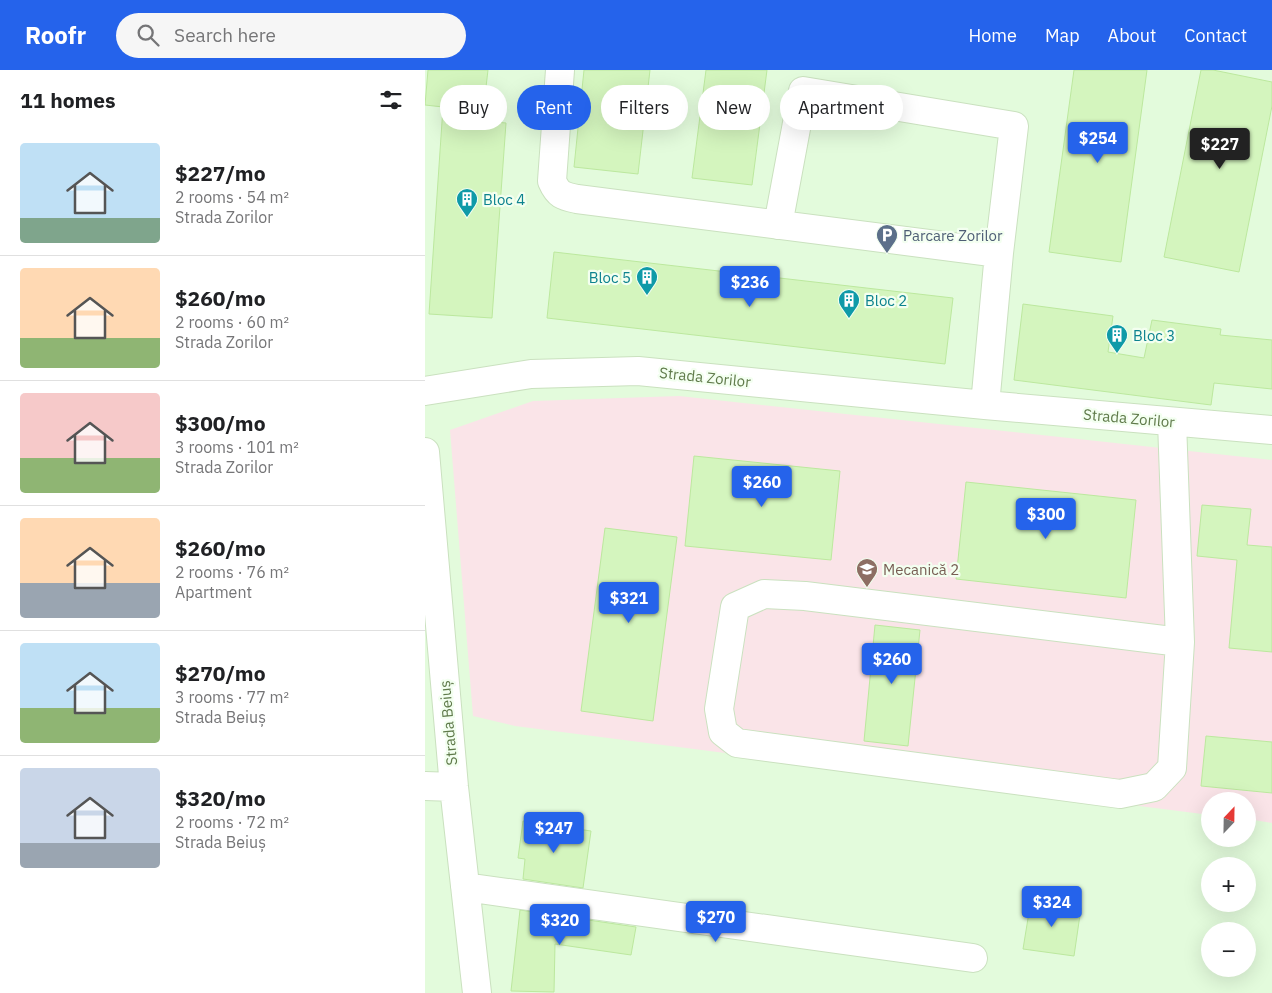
<!DOCTYPE html>
<meta charset="utf-8">
<style>
:root{--surface:#fff;--page:#f6f6f6;--text:#202124;--muted:#757577;--line:#e0e0e0;--accent:#2563eb}
body{margin:0;font-family:"IBM Plex Sans",sans-serif;background:var(--page);color:var(--text);height:100vh;display:flex;flex-direction:column;font-size:19px;white-space:nowrap}
*{box-sizing:border-box;margin:0}
p{font-size:16px;color:var(--muted)}
.icon{flex:none;width:28px;height:28px;fill:none;stroke:currentColor;stroke-width:2;stroke-linecap:round;stroke-linejoin:round}
.map{position:relative;flex:1;overflow:hidden}
.side{display:flex;flex-direction:column;background:var(--surface);width:425px}
.side>*{flex:none}
.banner{position:absolute;left:15px;top:15px;width:475px;height:45px;display:flex;gap:10px}
.needle{width:32px;rotate:22deg}
.fabs{position:absolute;left:776px;top:722px;display:grid;gap:10px}
.fabs a{display:grid;place-items:center;width:55px;height:55px;border-radius:50%;background:var(--surface);box-shadow:0 5px 20px #0002;font-size:25px}
.price{position:absolute;translate:-50% -42px;padding:0 11px;border-radius:5px;background:var(--accent);color:#fff;font-size:16px;line-height:32px;filter:drop-shadow(0 1px 2px #0008)}
.price::after{content:'';position:absolute;left:50%;top:30px;width:15px;height:11px;margin-left:-8px;background:inherit;clip-path:polygon(0 0,100% 0,50% 100%)}
.price.selected{background:#222;color:#fff}
ul{padding:0;list-style:none}
li{display:flex;align-items:center;gap:15px;height:125px;padding:0 20px}
li+li{border-top:1px solid var(--line)}
li span{display:grid;place-items:center;flex:none;width:140px;height:100px;border-radius:5px;color:#555}
li>.icon{margin-inline-start:auto}
span .icon{width:60px;height:60px;fill:#fffc;stroke-width:1}
li b{font-size:21px}
h2{display:flex;justify-content:space-between;align-items:center;height:60px;padding:0 20px;font-size:21px}
.chip{padding:0 18px;border-radius:22px;background:var(--surface);box-shadow:0 5px 20px #0002;font-size:18px;line-height:45px}
.chip.selected{background:var(--accent);color:#fff}
header{display:flex;align-items:center;gap:30px;box-sizing:border-box;height:70px;padding:0 25px;background:var(--accent);color:#fff}
header strong{font-size:24px}
nav{display:flex;gap:28px;margin-inline-start:auto;font-size:18px}
.search{width:350px;height:45px;background:var(--page);display:flex;align-items:center;gap:12px;box-sizing:border-box;padding:0 18px;border-radius:28px;color:var(--muted);font-size:19px}
main{display:flex;flex:1;min-height:0}
.map>svg:first-child{display:block}
</style>
<header>
<strong>Roofr</strong>
<div class="search"><svg class="icon" aria-label="search" viewBox="0 0 24 24"><circle cx="10" cy="10" r="6"/><path d="M15 15l6 6"/></svg>Search here</div>
<nav><a>Home</a><a>Map</a><a>About</a><a>Contact</a></nav>
</header>
<main>
<section class="side">
<h2>11 homes<svg class="icon" aria-label="filters" viewBox="0 0 24 24"><path d="M4 7h16M4 17h16"/><circle cx="9" cy="7" r="2"/><circle cx="15" cy="17" r="2"/></svg></h2>
<ul>
<li><span style="background:linear-gradient(#bfe0f5 75%,#7fa58c 0)"><svg class="icon" aria-label="home" viewBox="0 0 24 24"><path d="M3 11l9-7 9 7M6 9v11h12V9"/></svg></span><div><b>$227/mo</b><p>2 rooms · 54 m²</p><p>Strada Zorilor</p></div></li>
<li><span style="background:linear-gradient(#ffd9b3 70%,#8fb573 0)"><svg class="icon" aria-label="home" viewBox="0 0 24 24"><path d="M3 11l9-7 9 7M6 9v11h12V9"/></svg></span><div><b>$260/mo</b><p>2 rooms · 60 m²</p><p>Strada Zorilor</p></div></li>
<li><span style="background:linear-gradient(#f6c9c9 65%,#8fb573 0)"><svg class="icon" aria-label="home" viewBox="0 0 24 24"><path d="M3 11l9-7 9 7M6 9v11h12V9"/></svg></span><div><b>$300/mo</b><p>3 rooms · 101 m²</p><p>Strada Zorilor</p></div></li>
<li><span style="background:linear-gradient(#ffd9b3 65%,#9aa5b1 0)"><svg class="icon" aria-label="home" viewBox="0 0 24 24"><path d="M3 11l9-7 9 7M6 9v11h12V9"/></svg></span><div><b>$260/mo</b><p>2 rooms · 76 m²</p><p>Apartment</p></div></li>
<li><span style="background:linear-gradient(#bfe0f5 65%,#8fb573 0)"><svg class="icon" aria-label="home" viewBox="0 0 24 24"><path d="M3 11l9-7 9 7M6 9v11h12V9"/></svg></span><div><b>$270/mo</b><p>3 rooms · 77 m²</p><p>Strada Beiuș</p></div></li>
<li><span style="background:linear-gradient(#c9d6e8 75%,#9aa5b1 0)"><svg class="icon" aria-label="home" viewBox="0 0 24 24"><path d="M3 11l9-7 9 7M6 9v11h12V9"/></svg></span><div><b>$320/mo</b><p>2 rooms · 72 m²</p><p>Strada Beiuș</p></div></li>
</ul>
</section>
<div class="map">
<svg width="847" height="923" viewBox="0 0 847 923">
<rect width="100%" height="100%" fill="#ecfee8"/>
<!-- residential -->
<path fill="#e3fbdc" fill-rule="evenodd" d="M0,0H847V923H0ZM785,731H822V769H785ZM785,796H822V834H785ZM785,861H822V899H785Z"/>
<!-- education -->
<path fill="#fae4e8" d="M254,326L847,390V753L823,749L822,731H785V745L90,656L48,646L25,360L108,331Z"/>
<!-- building -->
<path fill="#d4f5be" stroke="#bce89e" d="M3,0H63L57,51L81,53L67,248L4,244L18,37L0,35Z
M159,0H225L213,104L149,97Z
M281,0H342L327,115L267,108Z
M649,0H722L696,192L624,182Z
M776,0H788L847,12V36L814,202L739,187Z
M129,182L528,228L520,294L122,248Z
M598,234L688,246L683,282L719,288L727,250L796,259L795,265L847,270V319L789,313L786,335L589,310Z
M269,386L415,401L406,490L260,476Z
M541,412L711,430L701,528L531,509Z
M777,435L826,439L822,475L847,477V582L804,578L812,490L772,486Z
M180,458L252,467L228,651L156,641Z
M450,555L495,560L483,676L439,671Z
M781,666L847,672V723L776,716Z
M98,751L166,761L158,818L98,809L100,789L93,788Z
M606,830L656,838L649,886L598,879Z
M95,840L211,857L206,885L130,874L129,922L86,921Z"/>
<g fill="none" stroke-linecap="round" stroke-linejoin="round">
<!-- minor casing -->
<g stroke="#cae1bf" stroke-width="30">
<path id="minor" d="M135,0L127,111C133,125 138,126 152,129L574,183L560,335
M353,155L378,21L589,56L574,183
M0,321L106,304L213,301L560,335L847,360
M747,352L755,572L747,698L729,717L695,724L312,673L298,662L294,639L310,537L339,524L380,526L755,572
M0,382L29,717L52,923
M0,716L29,717
M40,817L548,888"/>
</g>
<!-- minor -->
<use href="#minor" stroke="#fff" stroke-width="28"/>
</g>
<!-- icons -->
<defs>
<g id="building-pin" transform="scale(1.125)"><path d="M0 17L-7.5 6A9.5 9.5 0 1 1 7.5 6Z" fill="#0f9aa8" stroke="#f3fff0"/><path d="M-4-6H4V6H1V3H-1V6H-4ZM-2.5-4.3h1.7v1.8h-1.7ZM.8-4.3h1.7v1.8H.8ZM-2.5-1h1.7V.8h-1.7ZM.8-1h1.7V.8H.8Z" fill="#fff"/></g>
<g id="parking-pin" transform="scale(1.125)"><path d="M0 17L-7.5 6A9.5 9.5 0 1 1 7.5 6Z" fill="#5c6f8a" stroke="#f3fff0"/><path d="M-3.5-5.5H1a3.5 3.5 0 0 1 0 7H-1V5.5H-3.5ZM-1-3.4V-.6H.8a1.4 1.4 0 0 0 0-2.8Z" fill="#fff"/></g>
<g id="school-pin" transform="scale(1.125)"><path d="M0 17L-7.5 6A9.5 9.5 0 1 1 7.5 6Z" fill="#8d6e63" stroke="#f3fff0"/><path d="M0-5L7-2L0 1L-7-2ZM-4 1L0 2.5L4 1V4Q0 6-4 4Z" fill="#fff"/></g>
</defs>
<g fill-rule="evenodd">
<use href="#building-pin" x="42" y="129"/>
<use href="#parking-pin" x="462" y="165"/>
<use href="#building-pin" x="222" y="207"/>
<use href="#building-pin" x="424" y="230"/>
<use href="#building-pin" x="692" y="265"/>
<use href="#school-pin" x="442" y="499"/>
</g>
<g text-anchor="middle" dominant-baseline="central" stroke-width="4.5" stroke-linejoin="round" paint-order="stroke">
<!-- culture labels -->
<g font-size="15" fill="#0d838f" stroke="#f3fff0" text-anchor="start">
<text x="58" y="129">Bloc 4</text>
<text x="206" y="207" text-anchor="end">Bloc 5</text>
<text x="440" y="230">Bloc 2</text>
<text x="708" y="265">Bloc 3</text>
</g>
<!-- service labels -->
<g font-size="15" fill="#4e5e75" stroke="#f3fff0" text-anchor="start">
<text x="478" y="165">Parcare Zorilor</text>
</g>
<!-- street labels -->
<g font-size="15" fill="#5f7a4a" stroke="#f3fff0">
<text transform="translate(280 307) rotate(6)">Strada Zorilor</text>
<text transform="translate(704 348) rotate(5)">Strada Zorilor</text>
<text transform="translate(23 653) rotate(-95)">Strada Beiuș</text>
</g>
<!-- education labels -->
<g font-size="15" fill="#785e54" stroke="#f3fff0" text-anchor="start">
<text x="458" y="499">Mecanică 2</text>
</g>
</g>
</svg>
<div class="fabs">
<a><svg class="needle" viewBox="-14 -14 28 28"><path d="M0-13l5 13h-10z" fill="#e53935"/><path d="M0 13l5-13h-10z" fill="#757577"/></svg></a>
<a>+</a>
<a>−</a>
</div>
<b class="price" style="left:673px;top:94px">$254</b>
<b class="price selected" style="left:795px;top:100px">$227</b>
<b class="price" style="left:325px;top:238px">$236</b>
<b class="price" style="left:337px;top:438px">$260</b>
<b class="price" style="left:621px;top:470px">$300</b>
<b class="price" style="left:204px;top:554px">$321</b>
<b class="price" style="left:467px;top:615px">$260</b>
<b class="price" style="left:129px;top:784px">$247</b>
<b class="price" style="left:627px;top:858px">$324</b>
<b class="price" style="left:291px;top:873px">$270</b>
<b class="price" style="left:135px;top:876px">$320</b>
<div class="banner">
<a class="chip">Buy</a>
<a class="chip selected">Rent</a>
<a class="chip">Filters</a>
<a class="chip">New</a>
<a class="chip">Apartment</a>
</div>
</div>
</main>
